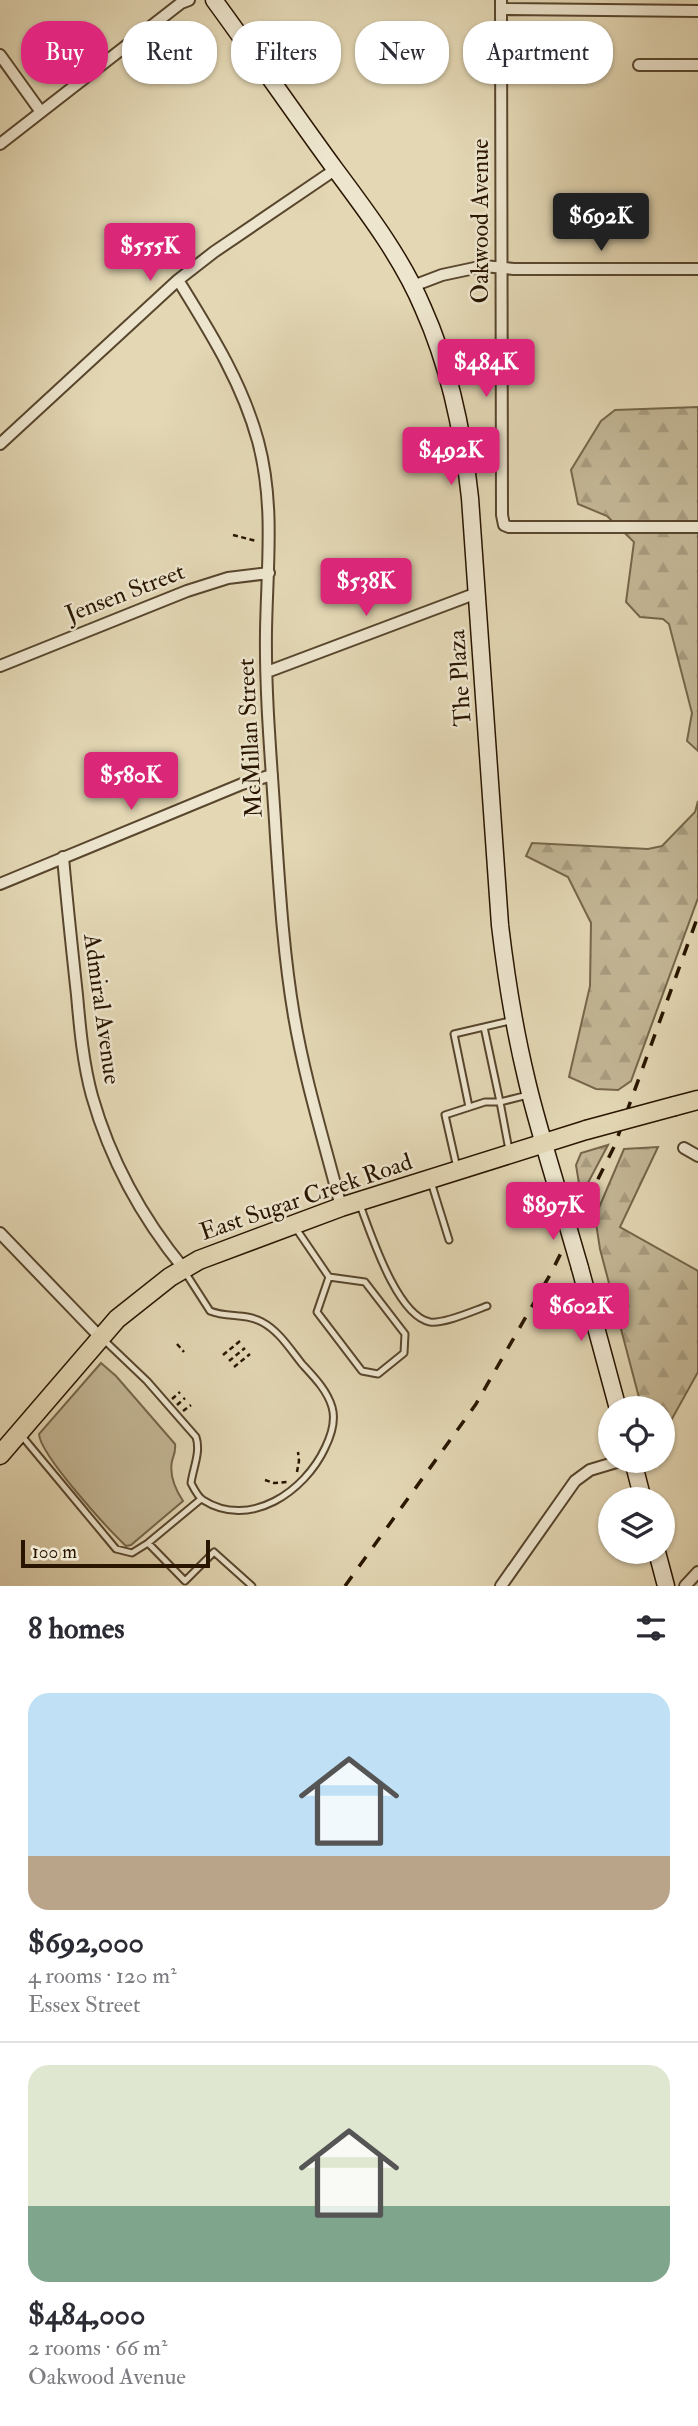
<!DOCTYPE html>
<meta charset="utf-8">
<style>
:root{--surface:#fff;--page:#f2f2f3;--text:#2b2b33;--muted:#7c7c81;--line:#e1e1e2;--accent:#db2777}
body{margin:0;font-family:"IM FELL Double Pica",serif;background:var(--page);color:var(--text);height:100vh;display:flex;flex-direction:column;font-size:26px;white-space:nowrap}
*{box-sizing:border-box;margin:0}
p{font-size:23px;color:var(--muted)}
.icon{flex:none;width:38px;height:38px;fill:none;stroke:currentColor;stroke-width:2;stroke-linecap:round;stroke-linejoin:round}
.map{position:relative;height:1586px;overflow:hidden}
.panel{display:flex;flex-direction:column;background:var(--surface);flex:1}
.panel>*{flex:none}
.guide{position:absolute;left:21px;top:21px;width:656px;height:63px;display:flex;gap:14px}
.controls{position:absolute;left:598px;top:1396px;display:grid;gap:14px}
.controls a{display:grid;place-items:center;width:77px;height:77px;border-radius:50%;background:var(--surface);box-shadow:0 2px 5px #0004;font-size:35px}
.scale{position:absolute;left:21px;bottom:18px;width:189px;box-sizing:border-box;padding-left:7px;border:4px solid #291500;border-top:0;font-size:19px;line-height:24px;white-space:nowrap;color:#291500;-webkit-text-stroke:5px #ede5ce;paint-order:stroke}
.price{position:absolute;translate:-50% -60px;padding:0 16px;border-radius:7px;background:var(--accent);color:#fff;font-size:23px;line-height:46px;filter:drop-shadow(0 2px 4px #0008)}
.price::after{content:'';position:absolute;left:50%;top:42px;width:21px;height:16px;margin-left:-10px;background:inherit;clip-path:polygon(0 0,100% 0,50% 100%)}
.price.current{background:#222;color:#fff}
ul{padding:0;list-style:none}
li{display:grid;align-content:center;gap:14px;height:371px;padding:0 28px}
li+li{border-top:2px solid var(--line)}
li span{display:grid;place-items:center;height:217px;border-radius:21px;color:#555}
li>.icon{margin-inline-start:auto}
span .icon{width:126px;height:126px;fill:#fffc;stroke-width:1}
li b{font-size:30px}
h2{display:flex;justify-content:space-between;align-items:center;height:84px;padding:0 28px;font-size:30px}
.pill{padding:0 24px;border-radius:28px;background:var(--surface);box-shadow:0 2px 5px #0004;font-size:24px;line-height:63px}
.pill.current{background:var(--accent);color:#fff}
.map>svg:first-child{display:block}
</style>
<div class="map">
<svg width="698" height="1586" viewBox="0 0 698 1586">
<defs>
<pattern id="forest-firs" width="22" height="20" patternUnits="userSpaceOnUse" patternTransform="scale(1.75)"><rect width="22" height="20" fill="#c3b695"/><path d="M5 1l3.5 6h-7zM16 11l3.5 6h-7z" fill="#a89c7f"/></pattern>
</defs>
<rect width="100%" height="100%" fill="#e3d7b4"/>
<filter id="stains"><feTurbulence type="fractalNoise" baseFrequency=".00286" numOctaves="4"/><feColorMatrix values="0 0 0 0 .2 0 0 0 0 .09 0 0 0 0 .02 0 0 0 .5 -.17"/></filter>
<radialGradient id="worn" r=".72"><stop offset=".6" stop-color="#630" stop-opacity="0"/><stop offset="1" stop-color="#630" stop-opacity=".3"/></radialGradient>
<!-- green -->
<path fill="#c3b695" stroke="#76664a" stroke-width="2" d="M101,1363L116,1376L175,1444C176,1451 174,1454 172,1461C169,1476 175,1489 183,1501L131,1545L126,1546C108,1529 40,1455 39,1434Z"/>
<!-- forest -->
<path fill="url(#forest-firs)" stroke="#76664a" stroke-width="2" d="M698,407V751L687,741L692,713L669,624L663,619L640,617L626,602L634,542L607,516L578,504L571,470L601,421L615,410Z
M698,801V898L631,1081L618,1090L596,1089L569,1077L590,986L591,923L568,877L526,856L532,843L648,849L662,846L695,812Z
M608,1145L581,1196L576,1165L581,1153Z
M658,1147L620,1227L698,1271V1372L663,1435V1409H642L600,1249L595,1217L624,1149Z"/>
<g fill="none" stroke-linecap="round" stroke-linejoin="round">
<!-- lane casing -->
<g stroke="#58462d" stroke-width="9">
<path id="lane" d="M484,1027L500,1102L528,1095
M469,1107L454,1034L510,1021
M457,1168L445,1115L485,1102H500L509,1150
M431,1182L449,1240
M360,1205C371,1234 397,1316 430,1322C444,1324 473,1311 487,1306
M295,1227L329,1277L317,1312L362,1371L378,1374L404,1353L405,1334L365,1282L329,1277
M103,1339L147,1381L196,1437C201,1452 193,1468 191,1483C194,1489 198,1497 203,1500C250,1530 305,1491 325,1448C331,1436 336,1421 332,1407C327,1390 314,1377 302,1364C290,1349 279,1331 262,1322C246,1313 227,1318 210,1311L185,1272
M21,1435L116,1549L132,1553L148,1543L201,1499
M148,1543L185,1581L214,1552L252,1586"/>
</g>
<!-- street casing -->
<g stroke="#58462d" stroke-width="14">
<path id="street" d="M501,0L502,515L504,525L509,527H698
M501,9L698,11
M0,55L41,112
M639,65H698
M0,144L181,3L189,0
M178,280C210,332 242,382 258,441C275,504 267,566 266,631C265,699 272,769 276,837C280,897 284,957 294,1016C305,1081 325,1144 341,1207
M413,286L442,275L484,266L514,269H698
M0,444L178,280L214,252L336,169
M0,666L187,591L228,578L269,573
M267,672L477,593
M63,857C67,903 72,949 77,995C80,1029 83,1063 92,1096C110,1159 142,1218 184,1269
M0,884L242,784L272,775
M684,1148L698,1156
M0,1233L100,1337
M501,1586L575,1481L590,1470L620,1461
M685,1586L698,1572"/>
</g>
<!-- secondary casing -->
<g stroke="#291500" stroke-width="19">
<path id="secondary" d="M214,0C255,56 294,113 335,169C367,212 402,258 423,308C450,368 463,432 470,498L500,925C506,976 514,1027 526,1077C536,1121 550,1163 562,1206
M580,1268L618,1409
M633,1461L643,1500
M657,1552L666,1586"/>
</g>
<!-- primary casing -->
<g stroke="#291500" stroke-width="21">
<path id="primary" d="M675,1106L698,1100
M0,1455L117,1319L170,1277L199,1260L341,1207L586,1130"/>
</g>
<!-- path -->
<path stroke="#291500" stroke-width="2.5" stroke-dasharray="5 3.5" stroke-linecap="butt" d="M233,535L256,541
M177,1344L184,1352
M223,1355L240,1341
M229,1361L245,1348
M234,1367L250,1354
M172,1399L180,1392
M177,1405L185,1398
M183,1411L191,1405
M297,1472L299,1461L298,1452
M265,1480L274,1483L287,1482"/>
<!-- lane -->
<use href="#lane" stroke="#ede5ce" stroke-width="5"/>
<!-- street -->
<use href="#street" stroke="#ede5ce" stroke-width="10"/>
<!-- secondary -->
<use href="#secondary" stroke="#ede5ce" stroke-width="16"/>
<!-- primary -->
<use href="#primary" stroke="#e3d7b4" stroke-width="18"/>
<!-- rail -->
<path stroke="#291500" stroke-width="3.5" stroke-dasharray="12 12" stroke-linecap="butt" d="M345,1586L476,1404L551,1273L614,1147L698,916"/>
<!-- secondary-bridge casing -->
<g stroke="#291500" stroke-width="19" stroke-linecap="butt">
<path id="secondary-bridge" d="M562,1206L580,1268"/>
</g>
<!-- primary-bridge casing -->
<g stroke="#291500" stroke-width="21" stroke-linecap="butt">
<path id="primary-bridge" d="M586,1130L675,1106"/>
</g>
<!-- secondary-bridge -->
<use href="#secondary-bridge" stroke="#ede5ce" stroke-width="16"/>
<!-- primary-bridge -->
<use href="#primary-bridge" stroke="#e3d7b4" stroke-width="18"/>
</g>
<g text-anchor="middle" dominant-baseline="central" stroke-width="5" stroke-linejoin="round" paint-order="stroke">
<!-- street labels -->
<g font-size="24" fill="#291500" stroke="#ede5ce">
<text transform="translate(480 221) rotate(-90)">Oakwood Avenue</text>
<text transform="translate(125 593) rotate(-21)">Jensen Street</text>
<text transform="translate(460 678) rotate(-94)">The Plaza</text>
<text transform="translate(250 738) rotate(-93)">McMillan Street</text>
<text transform="translate(102 1009) rotate(82)">Admiral Avenue</text>
<text transform="translate(306 1197) rotate(-19)">East Sugar Creek Road</text>
</g>
</g>
<rect width="100%" height="100%" filter="url(#stains)"/>
<rect width="100%" height="100%" fill="url(#worn)"/>
</svg>
<div class="controls">
<a><svg class="icon" aria-label="locate" viewBox="0 0 24 24"><circle cx="12" cy="12" r="6"/><path d="M12 2v4M12 18v4M2 12h4M18 12h4"/></svg></a>
<a><svg class="icon" aria-label="layers" viewBox="0 0 24 24"><path d="M12 4l9 5-9 5-9-5zM3 14l9 5 9-5"/></svg></a>
</div>
<div class="scale">100 m</div>
<b class="price current" style="left:601px;top:253px">$692K</b>
<b class="price" style="left:150px;top:283px">$555K</b>
<b class="price" style="left:486px;top:399px">$484K</b>
<b class="price" style="left:451px;top:487px">$492K</b>
<b class="price" style="left:366px;top:618px">$538K</b>
<b class="price" style="left:131px;top:812px">$580K</b>
<b class="price" style="left:553px;top:1242px">$897K</b>
<b class="price" style="left:581px;top:1343px">$602K</b>
<div class="guide">
<a class="pill current">Buy</a>
<a class="pill">Rent</a>
<a class="pill">Filters</a>
<a class="pill">New</a>
<a class="pill">Apartment</a>
</div>
</div>
<section class="panel">
<h2>8 homes<svg class="icon" aria-label="filters" viewBox="0 0 24 24"><path d="M4 7h16M4 17h16"/><circle cx="9" cy="7" r="2"/><circle cx="15" cy="17" r="2"/></svg></h2>
<ul>
<li><span style="background:linear-gradient(#bfe0f5 75%,#b9a48a 0)"><svg class="icon" aria-label="home" viewBox="0 0 24 24"><path d="M3 11l9-7 9 7M6 9v11h12V9"/></svg></span><div><b>$692,000</b><p>4 rooms · 120 m²</p><p>Essex Street</p></div></li>
<li><span style="background:linear-gradient(#dfe7d0 65%,#7fa58c 0)"><svg class="icon" aria-label="home" viewBox="0 0 24 24"><path d="M3 11l9-7 9 7M6 9v11h12V9"/></svg></span><div><b>$484,000</b><p>2 rooms · 66 m²</p><p>Oakwood Avenue</p></div></li>
</ul>
</section>
